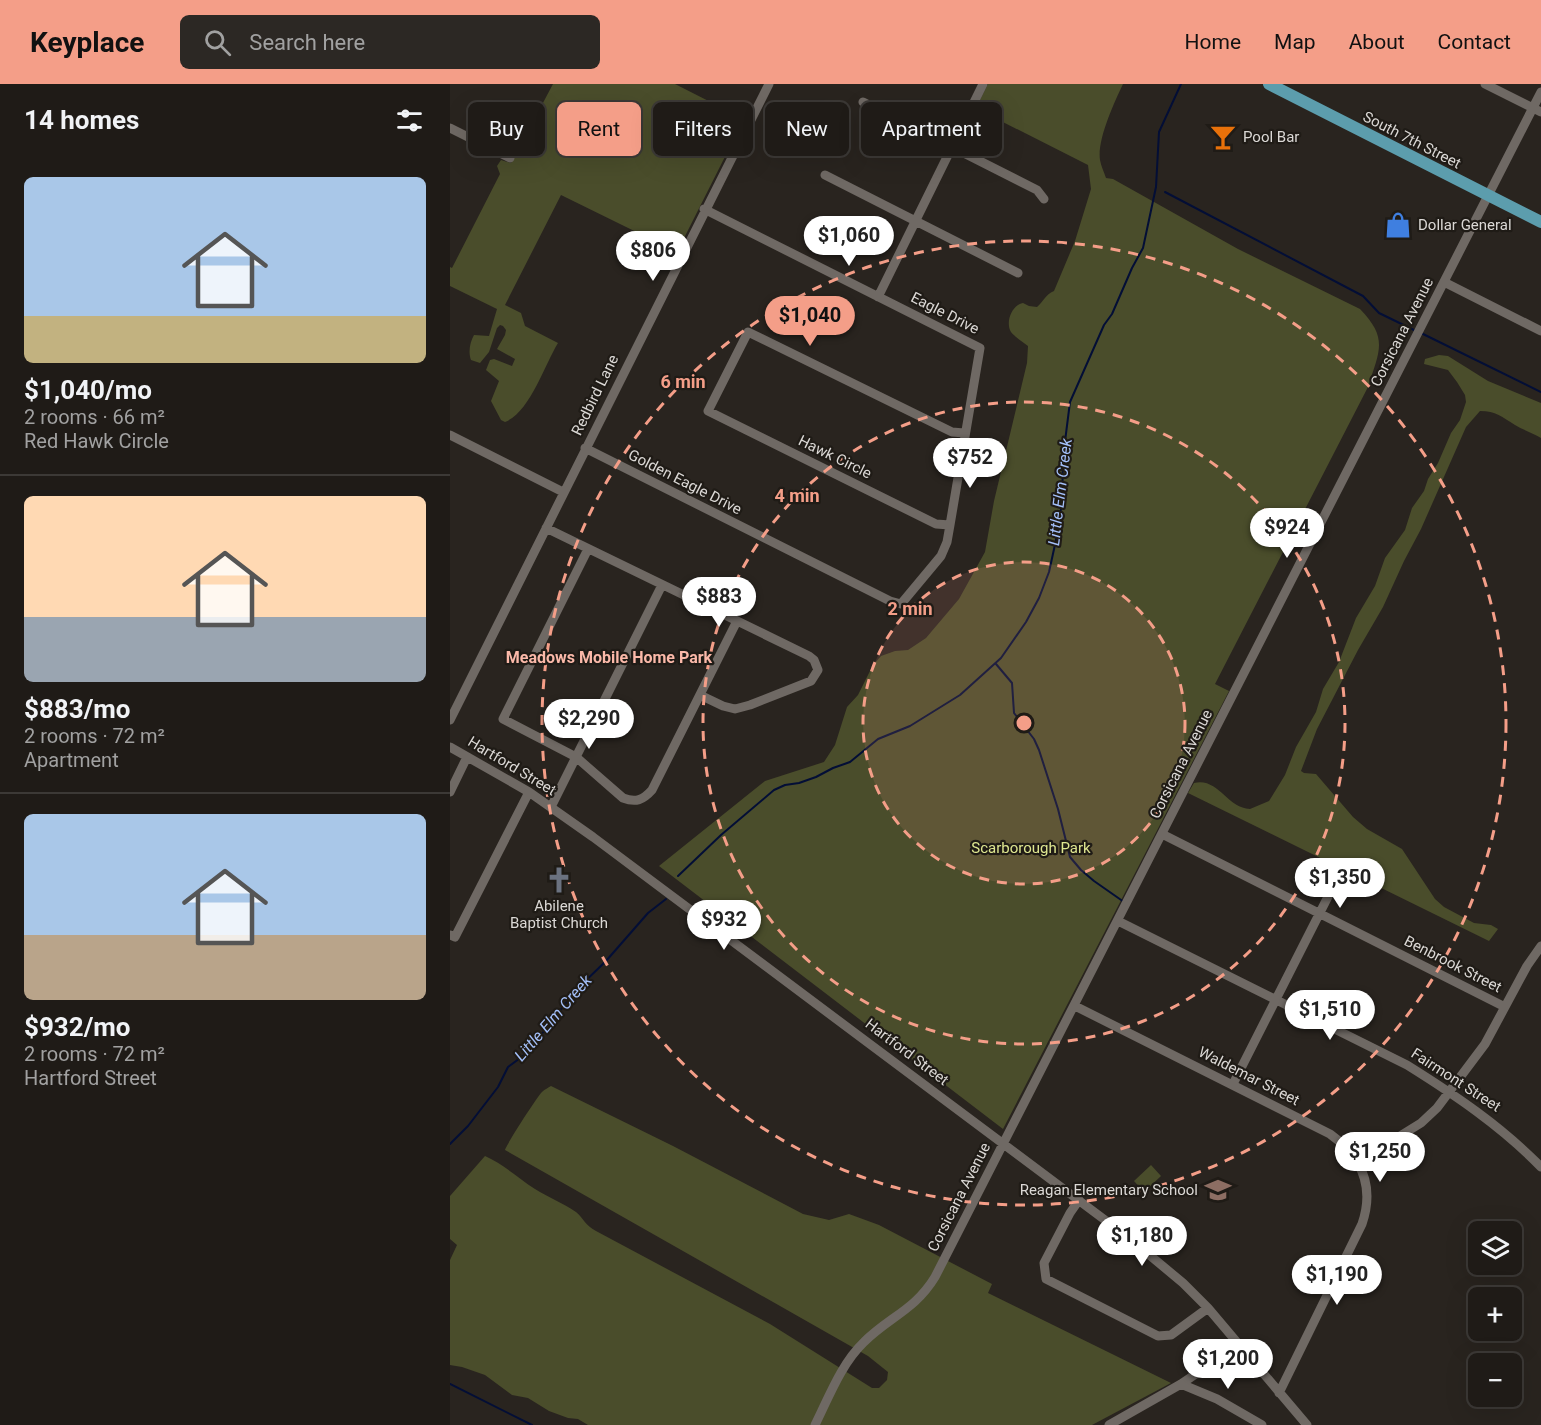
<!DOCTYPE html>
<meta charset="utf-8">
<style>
:root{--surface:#1f1b17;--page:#2c2824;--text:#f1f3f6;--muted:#a1a1a1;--line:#3c3936;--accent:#f49e88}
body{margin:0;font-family:Roboto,sans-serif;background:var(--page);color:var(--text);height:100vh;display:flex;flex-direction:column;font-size:22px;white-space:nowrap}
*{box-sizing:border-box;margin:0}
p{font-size:20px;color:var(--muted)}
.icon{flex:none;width:33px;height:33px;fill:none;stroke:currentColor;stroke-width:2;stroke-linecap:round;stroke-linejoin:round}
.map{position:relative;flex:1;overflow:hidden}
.sheet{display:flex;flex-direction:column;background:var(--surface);width:450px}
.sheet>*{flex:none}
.top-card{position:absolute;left:18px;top:18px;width:570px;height:54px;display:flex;gap:12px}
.buttons{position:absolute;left:1018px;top:1137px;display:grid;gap:12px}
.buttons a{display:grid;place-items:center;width:54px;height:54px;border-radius:9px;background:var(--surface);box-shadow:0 6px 24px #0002,0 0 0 2px var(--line);font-size:30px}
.price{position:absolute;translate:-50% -51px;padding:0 14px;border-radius:21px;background:#fff;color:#222;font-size:20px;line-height:39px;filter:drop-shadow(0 2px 3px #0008)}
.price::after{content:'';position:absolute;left:50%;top:36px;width:18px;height:14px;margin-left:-9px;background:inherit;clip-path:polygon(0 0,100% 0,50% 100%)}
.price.selected{background:var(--accent);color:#111}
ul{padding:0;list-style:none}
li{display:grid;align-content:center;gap:12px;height:318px;padding:0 24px}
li+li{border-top:2px solid var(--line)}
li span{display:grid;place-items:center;height:186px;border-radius:9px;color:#555}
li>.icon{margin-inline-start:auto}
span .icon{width:108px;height:108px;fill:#fffc;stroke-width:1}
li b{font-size:26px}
h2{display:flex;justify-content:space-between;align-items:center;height:72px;padding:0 24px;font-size:26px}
.chip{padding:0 21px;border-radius:9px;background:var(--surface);box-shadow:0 6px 24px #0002,0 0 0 2px var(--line);font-size:21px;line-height:54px}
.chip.selected{background:var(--accent);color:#111}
header{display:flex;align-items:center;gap:36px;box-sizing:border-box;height:84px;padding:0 30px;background:var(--accent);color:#111}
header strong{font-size:28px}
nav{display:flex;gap:33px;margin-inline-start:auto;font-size:21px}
.search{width:420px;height:54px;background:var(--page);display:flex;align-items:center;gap:15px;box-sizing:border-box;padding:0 21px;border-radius:9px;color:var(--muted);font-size:22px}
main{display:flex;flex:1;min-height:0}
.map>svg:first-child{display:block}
</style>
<header>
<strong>Keyplace</strong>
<div class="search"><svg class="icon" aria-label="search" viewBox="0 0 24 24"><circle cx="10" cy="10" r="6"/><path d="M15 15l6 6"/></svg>Search here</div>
<nav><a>Home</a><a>Map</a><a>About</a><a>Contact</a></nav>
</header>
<main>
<section class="sheet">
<h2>14 homes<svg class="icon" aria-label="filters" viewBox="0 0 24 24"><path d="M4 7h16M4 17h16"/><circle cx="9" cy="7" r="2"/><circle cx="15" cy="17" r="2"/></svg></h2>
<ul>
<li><span style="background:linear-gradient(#a9c7e8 75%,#c2b280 0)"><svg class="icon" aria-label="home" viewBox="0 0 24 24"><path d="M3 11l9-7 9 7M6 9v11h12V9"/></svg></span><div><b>$1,040/mo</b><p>2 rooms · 66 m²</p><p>Red Hawk Circle</p></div></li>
<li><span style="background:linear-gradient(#ffd9b3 65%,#9aa5b1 0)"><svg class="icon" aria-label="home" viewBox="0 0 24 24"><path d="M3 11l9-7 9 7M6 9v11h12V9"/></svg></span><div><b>$883/mo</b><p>2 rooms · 72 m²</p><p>Apartment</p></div></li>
<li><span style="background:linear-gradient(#a9c7e8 65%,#b9a48a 0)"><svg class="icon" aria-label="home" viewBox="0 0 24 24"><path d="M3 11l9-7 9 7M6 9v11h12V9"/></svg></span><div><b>$932/mo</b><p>2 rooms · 72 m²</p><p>Hartford Street</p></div></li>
</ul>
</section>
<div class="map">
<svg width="1091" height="1341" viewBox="0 0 1091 1341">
<rect width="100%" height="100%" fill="#29241f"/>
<!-- green -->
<path fill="#4a4d2b" d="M103,0H225L294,35L227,168L111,111L55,221L71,229L75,242L108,259C94,282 80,328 55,338L51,336L41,317L49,297L36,286L40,276L44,275L62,282L65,275L47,265L55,251L56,246L53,242L50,241L47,244L39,268L30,279L21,276C18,268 20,258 24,251L39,252L47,225L0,202V183L2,184L50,90L47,82L51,76L61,79Z
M538,0H673C664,19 647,56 650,76C651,82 654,88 656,94L663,95L788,165L910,225C939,255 929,267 918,303L765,600L779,607L553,1045L209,782L315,697L374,678L385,661L397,623L408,611L423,581L431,572L445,567L458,566L476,554L509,515L535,468L544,417L577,279L578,262C573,258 565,253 561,248C555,238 562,221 573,219L579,222L587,223C594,217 595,211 604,207L625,157L641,105L638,81L543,33L528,20Z
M989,271L998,272L1038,297L1091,319V354C1083,349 1073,346 1065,341C1052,333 1046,327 1030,327L1016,343L971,445L954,477L933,523L908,566L867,645L851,687L854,689L866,690L903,733L917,745L952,765L985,815L994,823L1024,839L1041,841L1048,845L1039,857L738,709L744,699C768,693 777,724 800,725L819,717L835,691L846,663L866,628L873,605L889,578L906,534L925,502L935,474L955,446L962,424L974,407L978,395L988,379L1001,349L1010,336L1016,318L1015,311L1007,298L998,286L974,280L975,275Z
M101,1002L223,1062L353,1130L379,1136L399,1130L429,1141L542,1200L538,1209L721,1299L642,1341H138L128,1335L118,1334L99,1327L78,1314L62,1311L35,1291L12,1283L0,1281V1176L7,1161L0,1155V1112L35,1072C53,1080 68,1094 85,1105C98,1113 113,1119 126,1128C134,1135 135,1141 146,1147L320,1240L422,1304H429L437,1296L438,1288L418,1272L55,1066C56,1061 87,1013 92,1008C95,1005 98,1004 101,1002Z
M701,1081L711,1092L694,1108L684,1097Z"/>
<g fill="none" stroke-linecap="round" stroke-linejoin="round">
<!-- stream -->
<path stroke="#030e36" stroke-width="2" d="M715,108L913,212L929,229L966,247
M971,249L1091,308
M546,580L562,599L564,629L584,655L589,666L608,725L620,773L631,786L644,797L674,818
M228,792L271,751L324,706L335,701L349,699L366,693L383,684L400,678L428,655L460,642L510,611L551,574L576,538L589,514L599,488L606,456L608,433L612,423L613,373L620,318L654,241L662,230L682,184L693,164L706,103L709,48L731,0
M0,1060L18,1042L48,1003L58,983L77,969L126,906L156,877L198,829L216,815
M0,1300L82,1341"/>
<!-- minor -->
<path stroke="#6f6964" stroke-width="9" d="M1035,0L1091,28
M413,18L587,106L594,115
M0,44L60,74
M375,91L568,189
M994,198L1091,247
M428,213L533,0
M0,351L113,408
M135,364L440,517L451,520L491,472L497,458L500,441L530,264L254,125
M500,441L486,440L258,327L298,248L502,348L514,349
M96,444L359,572L364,576L368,586L361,597L300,621L285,625L273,622L250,611
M138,465L53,635L126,673L173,714C186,719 193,716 202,706L287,537
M0,636L319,0
M0,663L79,708L143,753L679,1154L733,1199L758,1224L857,1341
M0,708L17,673
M101,723L212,501
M712,750L1055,923
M668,837L957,981C1005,1011 1051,1042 1091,1083
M0,851L5,853L79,708
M625,922L880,1050C912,1073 925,1102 912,1140L829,1309
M783,1000L890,789
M908,1078L971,1039L987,1024L1035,960L1077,882L1091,862
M629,1116L620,1129L594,1179L596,1195L708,1252L721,1251L758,1224
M731,1300L767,1315L812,1341
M365,1341C379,1313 391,1280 414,1258C439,1233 465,1226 485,1193L1091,8
M659,1341L731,1300L790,1260"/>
<!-- major -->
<path stroke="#5c9dad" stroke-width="12" d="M819,0L1091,138"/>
</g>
<!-- distance rings -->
<circle cx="574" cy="639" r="161" fill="#f49e88" fill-opacity=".12"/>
<g fill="none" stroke="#f49e88" stroke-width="3" stroke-dasharray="10 8">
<circle cx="574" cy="639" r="161"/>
<circle cx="574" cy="639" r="321"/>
<circle cx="574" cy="639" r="482"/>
</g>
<!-- icons -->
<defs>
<g id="bar-bare" transform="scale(2.07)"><path d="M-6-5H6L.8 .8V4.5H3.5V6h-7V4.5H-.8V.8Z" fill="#e8710a" stroke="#1f1b16" stroke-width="2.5" paint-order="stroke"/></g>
<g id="shop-bare" transform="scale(2.07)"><path d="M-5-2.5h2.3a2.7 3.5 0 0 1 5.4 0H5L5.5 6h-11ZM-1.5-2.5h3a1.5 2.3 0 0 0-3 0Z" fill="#3f7fe0" stroke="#1f1b16" stroke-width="2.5" paint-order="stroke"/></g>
<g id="church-bare" transform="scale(2.07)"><path d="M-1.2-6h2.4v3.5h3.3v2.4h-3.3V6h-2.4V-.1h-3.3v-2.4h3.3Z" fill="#6b7280" stroke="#1f1b16" stroke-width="2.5" paint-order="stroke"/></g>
<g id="school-bare" transform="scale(2.07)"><path d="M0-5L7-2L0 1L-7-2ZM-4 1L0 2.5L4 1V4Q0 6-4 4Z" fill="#8d6e63" stroke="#1f1b16" stroke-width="2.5" paint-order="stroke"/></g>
</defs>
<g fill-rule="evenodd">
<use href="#bar-bare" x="773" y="53"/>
<use href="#shop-bare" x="948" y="141"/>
<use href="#church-bare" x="109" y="796"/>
<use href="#school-bare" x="768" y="1106"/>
</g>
<g text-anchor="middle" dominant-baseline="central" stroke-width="4.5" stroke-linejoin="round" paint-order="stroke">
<!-- poi labels -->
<g font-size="15" fill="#dbd8d5" stroke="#1f1b16" text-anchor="start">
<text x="793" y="53">Pool Bar</text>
<text x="968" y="141">Dollar General</text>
<text x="109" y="822" text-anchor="middle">Abilene<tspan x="109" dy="17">Baptist Church</tspan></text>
<text x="748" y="1106" text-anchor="end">Reagan Elementary School</text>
</g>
<!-- street labels -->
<g font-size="15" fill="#dbd8d5" stroke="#1f1b16">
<text transform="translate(962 56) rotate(27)">South 7th Street</text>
<text transform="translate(495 229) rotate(27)">Eagle Drive</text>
<text transform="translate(952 248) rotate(-63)">Corsicana Avenue</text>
<text transform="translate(145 311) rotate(-64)">Redbird Lane</text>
<text transform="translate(385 373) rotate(26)">Hawk Circle</text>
<text transform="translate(235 398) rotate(27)">Golden Eagle Drive</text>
<text transform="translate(731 680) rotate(-63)">Corsicana Avenue</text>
<text transform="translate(62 682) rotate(31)">Hartford Street</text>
<text transform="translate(1003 880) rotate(27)">Benbrook Street</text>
<text transform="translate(457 968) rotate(37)">Hartford Street</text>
<text transform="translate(799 992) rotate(27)">Waldemar Street</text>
<text transform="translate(1006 996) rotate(33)">Fairmont Street</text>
<text transform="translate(509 1113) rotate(-63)">Corsicana Avenue</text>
</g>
<!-- park labels -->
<g font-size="15" fill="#dee690" stroke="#1f1b16">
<text x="581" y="764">Scarborough Park</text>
</g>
<!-- water labels -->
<g font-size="16" font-style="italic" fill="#a4c0fa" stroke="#1f1b16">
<text transform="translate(610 408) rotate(-83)">Little Elm Creek</text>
<text transform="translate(103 934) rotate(-49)">Little Elm Creek</text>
</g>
<!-- neighbourhood labels -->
<g font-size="16" font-weight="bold" fill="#fbb9a9" stroke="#1f1b16">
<text x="159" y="573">Meadows Mobile Home Park</text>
</g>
</g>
<circle cx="574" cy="639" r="9" fill="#f49e88" stroke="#1f1b16" stroke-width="3"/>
<g font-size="18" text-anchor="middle" font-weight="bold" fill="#f49e88" stroke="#1f1b16" stroke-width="4.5" stroke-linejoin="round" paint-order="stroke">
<text x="233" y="304">6 min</text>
<text x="347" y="418">4 min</text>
<text x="460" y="531">2 min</text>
</g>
</svg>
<div class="buttons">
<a><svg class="icon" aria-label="layers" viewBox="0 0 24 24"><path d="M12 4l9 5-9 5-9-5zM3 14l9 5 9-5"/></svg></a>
<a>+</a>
<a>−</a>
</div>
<b class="price" style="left:399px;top:183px">$1,060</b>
<b class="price" style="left:203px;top:198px">$806</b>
<b class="price selected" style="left:360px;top:263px">$1,040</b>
<b class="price" style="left:520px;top:405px">$752</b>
<b class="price" style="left:837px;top:475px">$924</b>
<b class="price" style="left:269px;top:544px">$883</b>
<b class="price" style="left:139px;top:666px">$2,290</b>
<b class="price" style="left:890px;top:825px">$1,350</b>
<b class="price" style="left:274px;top:867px">$932</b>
<b class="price" style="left:880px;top:957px">$1,510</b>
<b class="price" style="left:930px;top:1099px">$1,250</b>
<b class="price" style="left:692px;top:1183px">$1,180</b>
<b class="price" style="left:887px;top:1222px">$1,190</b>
<b class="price" style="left:778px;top:1306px">$1,200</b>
<div class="top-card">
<a class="chip">Buy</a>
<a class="chip selected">Rent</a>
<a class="chip">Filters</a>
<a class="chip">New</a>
<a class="chip">Apartment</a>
</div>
</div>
</main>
